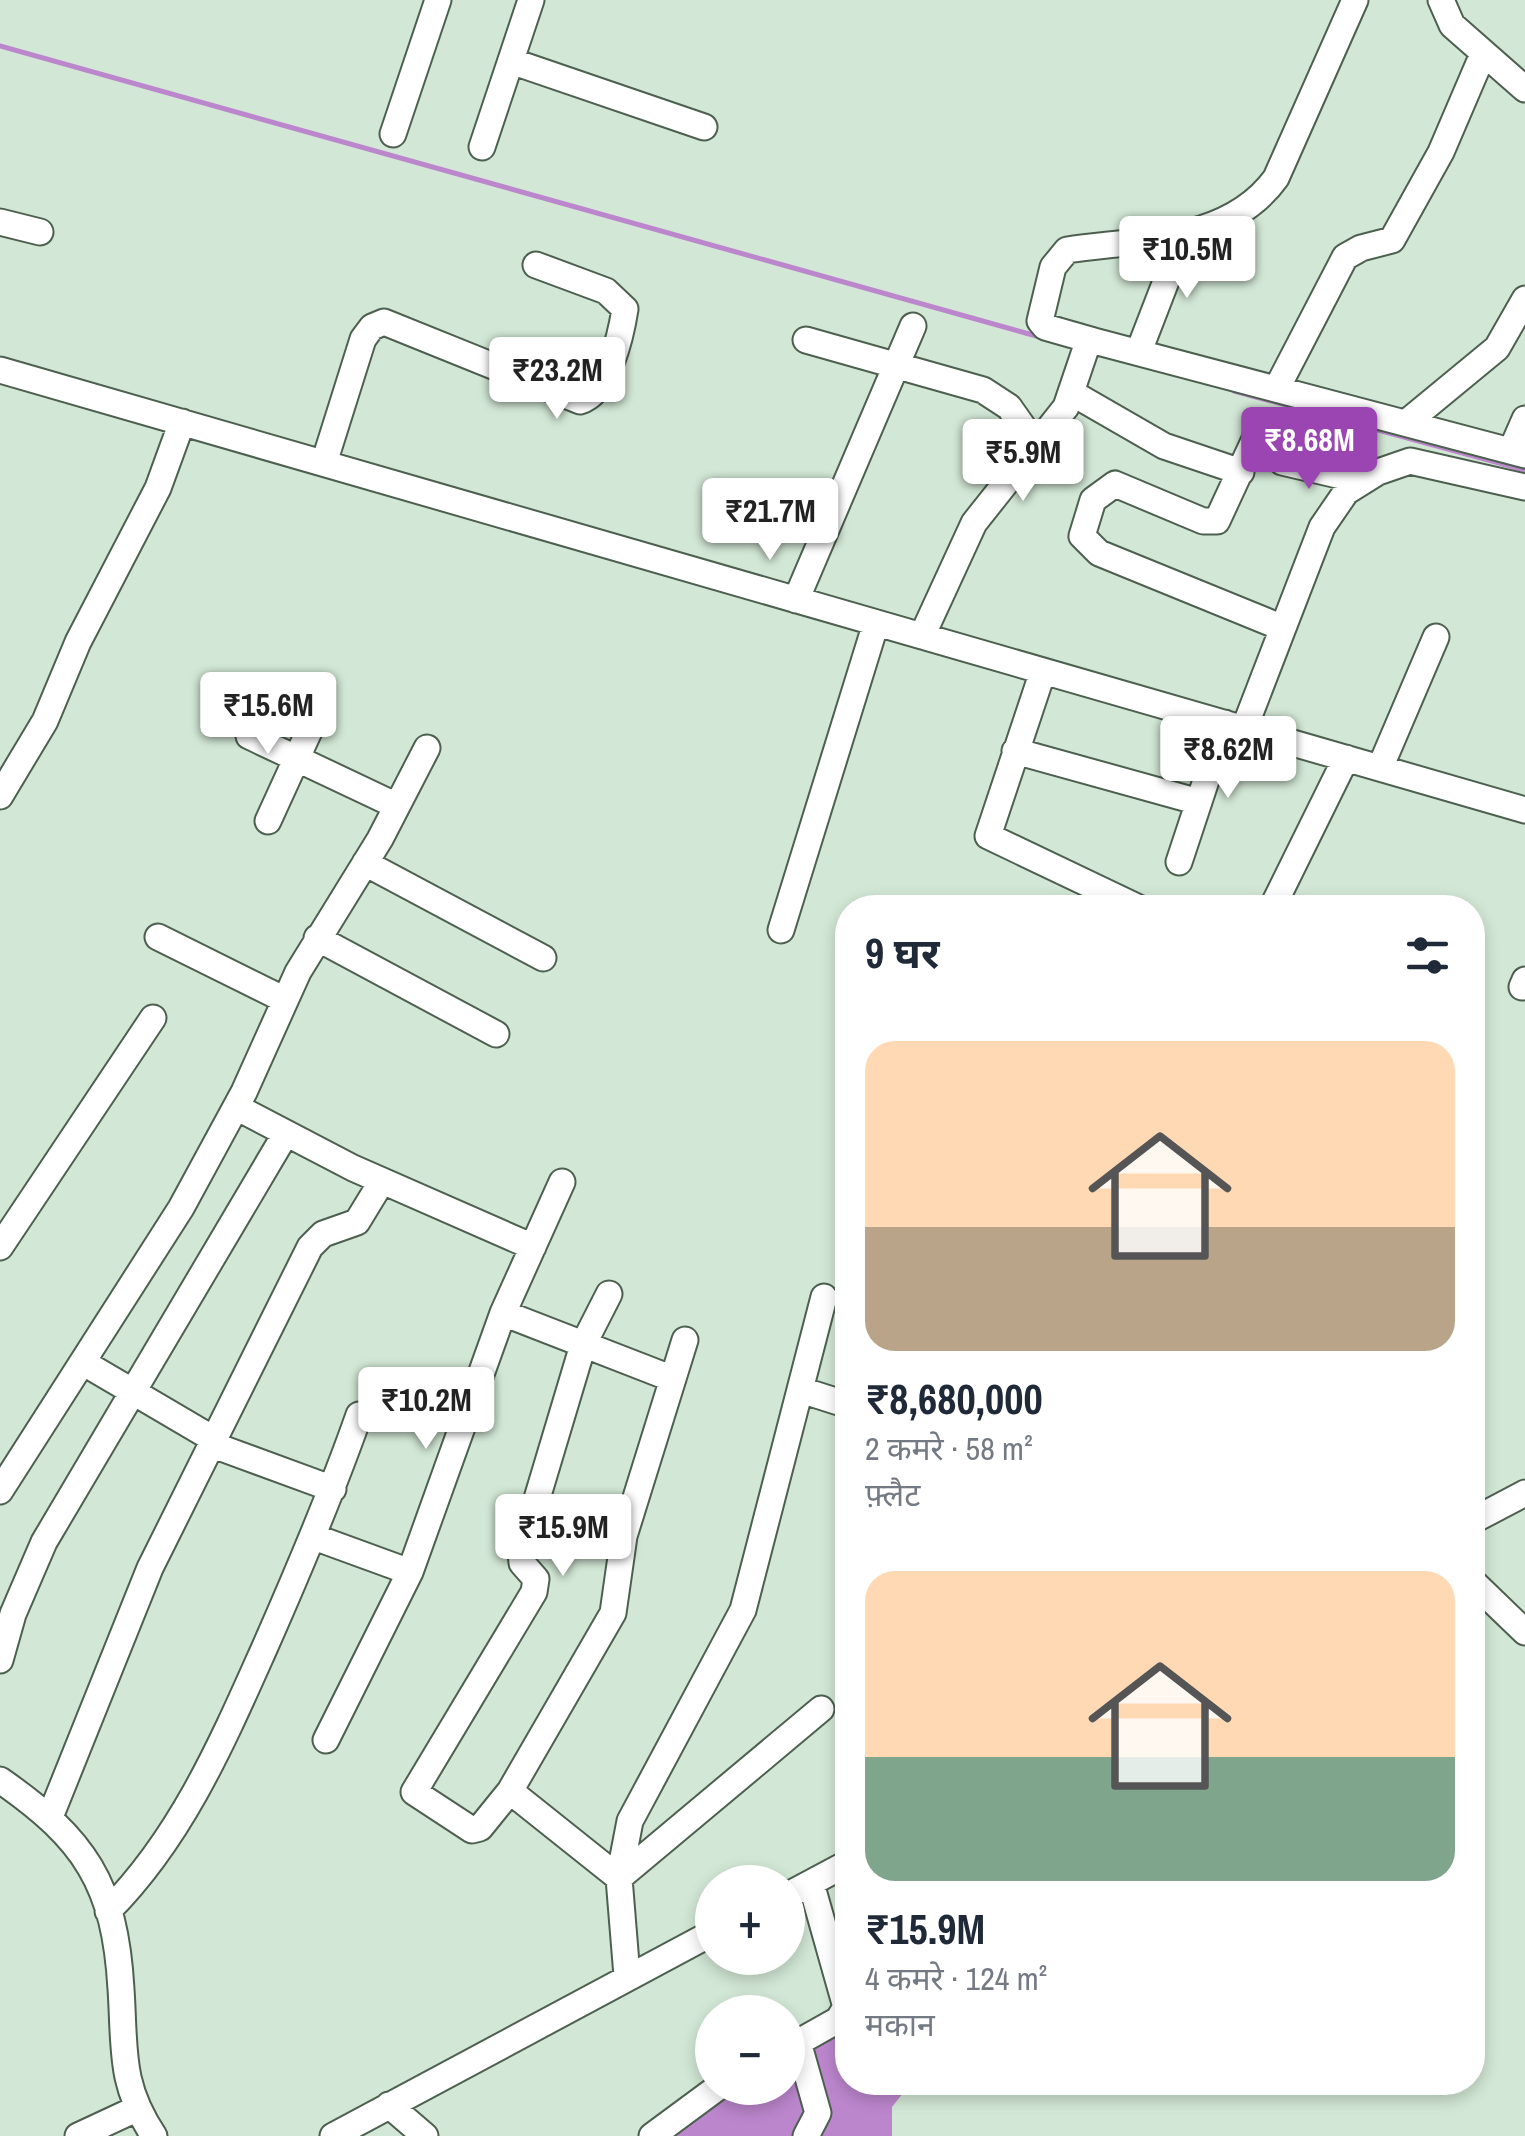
<!DOCTYPE html>
<html lang="hi">
<meta charset="utf-8">
<style>
:root{--surface:#fff;--page:#f6f6f7;--text:#1f2937;--muted:#747a83;--accent:#9a45b2}
body{margin:0;font-family:"Archivo Narrow","Noto Sans Devanagari",sans-serif;background:var(--page);color:var(--text);height:100vh;display:flex;flex-direction:column;font-size:38px;white-space:nowrap}
*{box-sizing:border-box;margin:0}
p{font-size:32px;color:var(--muted)}
.icon{flex:none;width:55px;height:55px;fill:none;stroke:currentColor;stroke-width:2;stroke-linecap:round;stroke-linejoin:round}
.map{position:relative;flex:1;overflow:hidden}
.panel{position:absolute;left:835px;top:895px;width:650px;height:1200px;display:flex;flex-direction:column;background:var(--surface);border-radius:40px;box-shadow:0 5px 15px #0003}
.panel>*{flex:none}
.tools{position:absolute;left:695px;top:1865px;display:grid;gap:20px}
.tools a{display:grid;place-items:center;width:110px;height:110px;border-radius:50%;background:var(--surface);box-shadow:0 5px 15px #0003;font-size:50px}
.price{position:absolute;translate:-50% -85px;padding:0 22px;border-radius:10px;background:#fff;color:#222;font-size:32px;line-height:65px;filter:drop-shadow(0 2px 5px #0008)}
.price::after{content:'';position:absolute;left:50%;top:60px;width:30px;height:22px;margin-left:-15px;background:inherit;clip-path:polygon(0 0,100% 0,50% 100%)}
.price.on{background:var(--accent);color:#fff}
ul{padding:0;list-style:none}
li{display:grid;align-content:center;gap:20px;height:530px;padding:0 30px}
li span{display:grid;place-items:center;height:310px;border-radius:30px;color:#555}
li>.icon{margin-inline-start:auto}
span .icon{width:180px;height:180px;fill:#fffc;stroke-width:1}
li b{font-size:42px}
h2{display:flex;justify-content:space-between;align-items:center;height:120px;padding:0 30px;font-size:42px}
.map>svg:first-child{display:block}
</style>
<div class="map">
<svg width="1525" height="2136" viewBox="0 0 1525 2136">
<rect width="100%" height="100%" fill="#d2e7d5"/>
<!-- water -->
<path fill="#bc86cd" d="M847,2025L848,2082L911,2083L892,2107V2136H650L722,2088H788V2047Z"/>
<g fill="none" stroke-linecap="round" stroke-linejoin="round">
<!-- stream -->
<path stroke="#bc86cd" stroke-width="5" d="M0,46L1040,337
M1234,391L1525,470"/>
<!-- minor casing -->
<g stroke="#4d6050" stroke-width="29">
<path id="minor" d="M1441,0L1452,25L1525,89
M511,61L704,127
M393,134L438,0
M482,147L531,0
M0,222L40,232
M806,340L983,390L1009,407L1035,444
M1094,341L1045,327L1040,321L1053,267L1067,250C1140,239 1229,243 1276,178L1355,0
M1139,351L1185,232
M0,370L1525,810
M1277,388L1345,257L1361,248L1392,240L1441,152L1483,54
M1072,393L1164,446L1241,472
M1406,423L1497,348L1525,299
M1260,428L1217,521H1203L1115,484L1093,500L1082,536L1099,553L1283,628
M1511,451L1525,419
M1282,462L1363,481
M324,463L363,339L372,327L384,322L580,401C608,393 621,335 625,309L606,291L536,265
M796,600L913,326
M922,636L974,523L1066,407L1087,345L1094,341L1525,455
M1043,671L988,836L1139,908
M1244,729L1322,527L1346,492L1378,472L1410,461L1525,487
M249,736L397,806
M1015,751L1199,802
M1380,768L1436,637
M0,796L45,721L78,642L158,488L182,422
M268,821L316,716
M1179,862L1225,723
M365,863L543,958
M1272,908L1346,758
M781,930L876,623
M158,937L285,1000
M317,938L496,1034
M1522,987L1525,980
M236,1107L353,1168L533,1247
M0,1247L153,1018
M503,1313L673,1379
M685,1340L624,1536L613,1613L510,1791L619,1878L821,1709
M84,1363L215,1440
M801,1390L848,1405
M213,1445L333,1489
M0,1491L181,1208L244,1092L298,972L380,839L427,748
M1472,1521L1525,1493
M314,1537L410,1572
M1472,1581L1525,1632
M0,1660L13,1614L44,1542L286,1133
M326,1740L410,1572L503,1313L562,1182
M0,1780C85,1839 115,1884 121,1989C125,2049 119,2084 154,2136
M510,1791L480,1828L472,1830L414,1792L534,1592L536,1579L522,1563L521,1552L583,1345L609,1294
M50,1817L150,1568L310,1247L323,1234L357,1222L382,1181
M788,1895L848,1863
M108,1911C181,1838 222,1743 264,1649C298,1572 331,1495 359,1415
M627,1976L619,1878L630,1821L743,1610L824,1297
M798,2042L818,2113L806,2136
M788,2048L838,2020L846,2007L811,1883
M389,2105L425,2136
M78,2136L136,2109
M333,2136L712,1933
M652,2136L717,2088"/>
</g>
<!-- minor -->
<use href="#minor" stroke="#fff" stroke-width="25"/>
</g>
</svg>
<div class="tools">
<a>+</a>
<a>−</a>
</div>
<b class="price" style="left:1187px;top:301px">₹10.5M</b>
<b class="price" style="left:557px;top:422px">₹23.2M</b>
<b class="price on" style="left:1309px;top:492px">₹8.68M</b>
<b class="price" style="left:1023px;top:504px">₹5.9M</b>
<b class="price" style="left:770px;top:563px">₹21.7M</b>
<b class="price" style="left:268px;top:757px">₹15.6M</b>
<b class="price" style="left:1228px;top:801px">₹8.62M</b>
<b class="price" style="left:426px;top:1452px">₹10.2M</b>
<b class="price" style="left:563px;top:1579px">₹15.9M</b>
<section class="panel">
<h2>9 घर<svg class="icon" aria-label="filters" viewBox="0 0 24 24"><path d="M4 7h16M4 17h16"/><circle cx="9" cy="7" r="2"/><circle cx="15" cy="17" r="2"/></svg></h2>
<ul>
<li><span style="background:linear-gradient(#ffd9b3 60%,#b9a48a 0)"><svg class="icon" aria-label="home" viewBox="0 0 24 24"><path d="M3 11l9-7 9 7M6 9v11h12V9"/></svg></span><div><b>₹8,680,000</b><p>2 कमरे · 58 m²</p><p>फ़्लैट</p></div></li>
<li><span style="background:linear-gradient(#ffd9b3 60%,#7fa58c 0)"><svg class="icon" aria-label="home" viewBox="0 0 24 24"><path d="M3 11l9-7 9 7M6 9v11h12V9"/></svg></span><div><b>₹15.9M</b><p>4 कमरे · 124 m²</p><p>मकान</p></div></li>
</ul>
</section>
</div>
